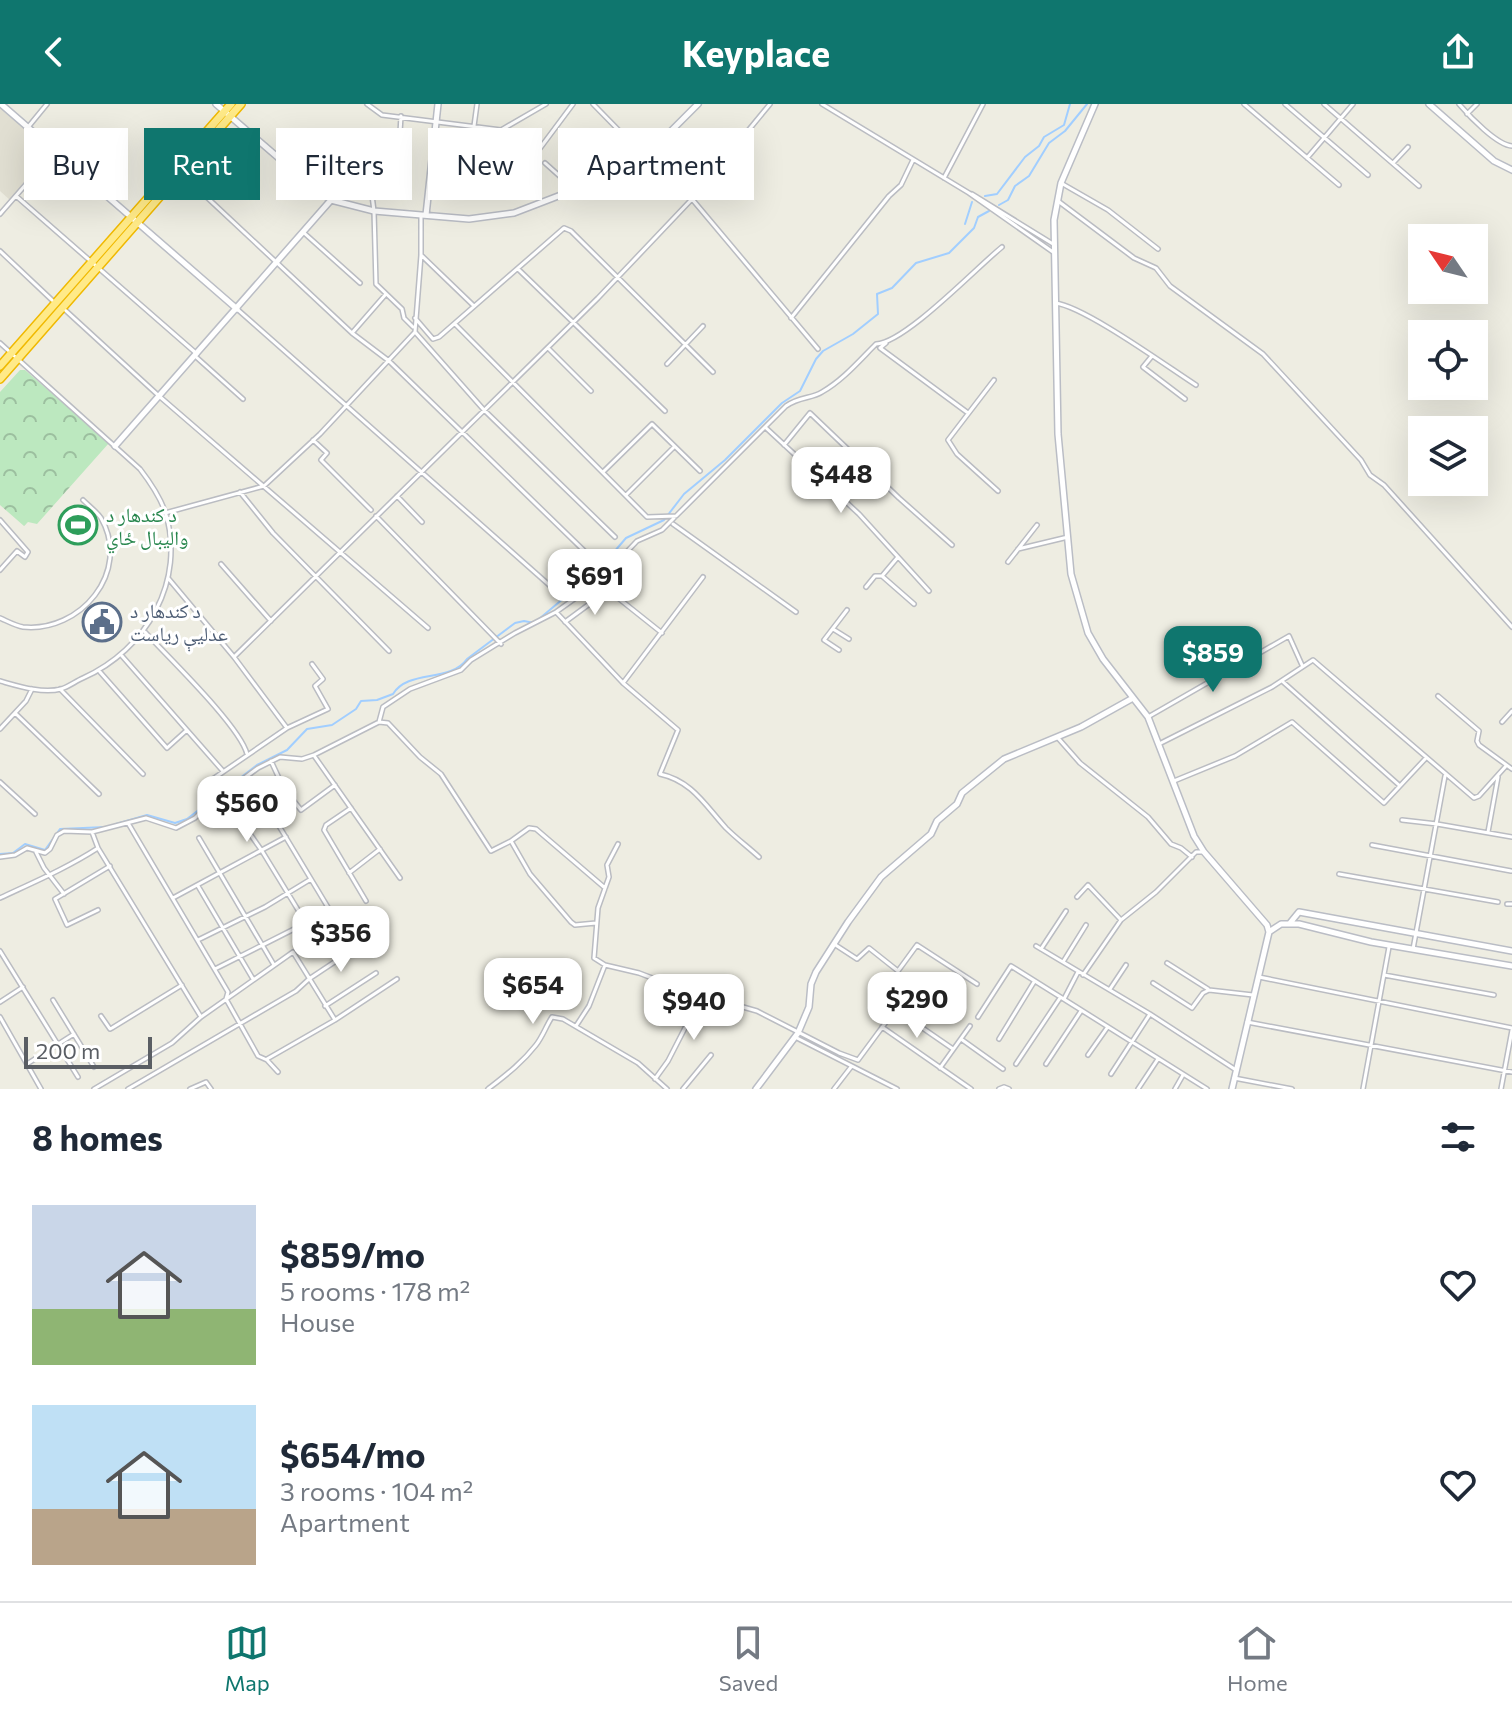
<!DOCTYPE html>
<meta charset="utf-8">
<style>
:root{--surface:#fff;--page:#f2f2f3;--text:#1f2937;--muted:#747a83;--line:#e0e1e3;--accent:#0f766e}
body{margin:0;font-family:Commissioner,"Noto Naskh Arabic",sans-serif;background:var(--page);color:var(--text);height:100vh;display:flex;flex-direction:column;font-size:30px;white-space:nowrap}
*{box-sizing:border-box;margin:0}
p{font-size:26px;color:var(--muted)}
.icon{flex:none;width:44px;height:44px;fill:none;stroke:currentColor;stroke-width:2;stroke-linecap:round;stroke-linejoin:round}
.map{position:relative;height:985px;overflow:hidden}
.panel{display:flex;flex-direction:column;background:var(--surface);flex:1}
.panel>*{flex:none}
.banner{position:absolute;left:24px;top:24px;width:800px;height:72px;display:flex;gap:16px}
.needle{width:52px;rotate:305deg}
.tools{position:absolute;left:1408px;top:120px;display:grid;gap:16px}
.tools a{display:grid;place-items:center;width:80px;height:80px;border-radius:0px;background:var(--surface);box-shadow:0 8px 32px #0002;font-size:40px}
.scale{position:absolute;left:24px;bottom:20px;width:128px;box-sizing:border-box;padding-left:8px;border:4px solid #5a5e64;border-top:0;font-size:22px;line-height:28px;white-space:nowrap;color:#5a5e64;-webkit-text-stroke:6px #fff;paint-order:stroke}
.price{position:absolute;translate:-50% -68px;padding:0 18px;border-radius:16px;background:#fff;color:#222;font-size:26px;line-height:52px;filter:drop-shadow(0 2px 4px #0008)}
.price::after{content:'';position:absolute;left:50%;top:48px;width:24px;height:18px;margin-left:-12px;background:inherit;clip-path:polygon(0 0,100% 0,50% 100%)}
.price.current{background:var(--accent);color:#fff}
ul{padding:0;list-style:none}
li{display:flex;align-items:center;gap:24px;height:200px;padding:0 32px}
li span{display:grid;place-items:center;flex:none;width:224px;height:160px;border-radius:0px;color:#555}
li>.icon{margin-inline-start:auto}
span .icon{width:96px;height:96px;fill:#fffc;stroke-width:1}
li b{font-size:34px}
h2{display:flex;justify-content:space-between;align-items:center;height:96px;padding:0 32px;font-size:34px}
.pill{padding:0 28px;border-radius:0px;background:var(--surface);box-shadow:0 8px 32px #0002;font-size:28px;line-height:72px}
.pill.current{background:var(--accent);color:#fff}
header{display:flex;justify-content:space-between;align-items:center;height:104px;padding:0 32px;background:var(--accent);color:#fff;font-size:36px;font-weight:700}
.tab-bar{display:flex;justify-content:space-around;align-items:center;height:112px;border-top:2px solid var(--line);background:var(--surface);font-size:22px;color:var(--muted)}
.tab-bar a{display:grid;justify-items:center;gap:4px}
.tab-bar .current{color:var(--accent)}
.map>svg:first-child{display:block}
</style>
<header><svg class="icon" aria-label="back" viewBox="0 0 24 24"><path d="M15 5l-7 7 7 7"/></svg>Keyplace<svg class="icon" aria-label="share" viewBox="0 0 24 24"><path d="M12 15V3M7 8l5-5 5 5M5 13v7h14v-7"/></svg></header>
<div class="map">
<svg width="1512" height="985" viewBox="0 0 1512 985">
<defs>
<pattern id="park-crowns" width="20" height="18" patternUnits="userSpaceOnUse" patternTransform="scale(2)"><rect width="20" height="18" fill="#bce8bf"/><path d="M2 6a3 3 0 1 1 6 0M12 15a3 3 0 1 1 6 0" fill="none" stroke="#9cbf9f"/></pattern>
</defs>
<rect width="100%" height="100%" fill="#eeede2"/>
<!-- education -->
<path fill="#e1dfd2" d="M0,3L52,48L10,96L0,87Z"/>
<!-- park -->
<path fill="url(#park-crowns)" d="M20,266H25L109,339L37,420L28,418L24,422L0,401V288Z"/>
<g fill="none" stroke-linecap="round" stroke-linejoin="round">
<!-- stream -->
<path stroke="#a1ceff" stroke-width="2" d="M985,92L997,90L1025,53L1039,42L1044,33L1064,21L1070,0
M999,101L1008,96L1015,82L1029,72L1049,39L1065,27L1087,0
M965,120L972,98
M539,515L602,462L626,434L664,416L684,390L725,356L782,299L800,287L816,255L823,247L853,230L878,210L877,190L892,184L916,159L949,149L974,124L978,113L989,107
M116,720L147,711L175,719L187,715L257,661L287,646L307,625L332,621L356,605L361,597L377,596L393,590C408,565 450,579 467,555L515,519L524,517L534,519
M0,750L13,749L25,740L45,746L60,725L106,723"/>
<!-- street casing -->
<g stroke="#babcc2" stroke-width="6">
<path id="street" d="M367,0L382,11L501,26L546,0
M593,0L642,50L692,95L818,245
M822,0L969,89L1053,148
M1244,0L1339,81
M1285,0L1368,71
M1324,0L1419,82
M1459,0C1470,13 1497,41 1512,42
M1467,10L1477,0
M29,22L47,0
M474,22L477,0
M377,42L369,51L368,60L374,107L376,180L402,205L404,214L413,223
M535,51L573,0
M1307,54L1353,0
M545,59L573,84
M1393,59L1408,43
M398,61L401,12
M183,71L352,229L389,257L606,468
M944,74L983,0
M1061,79L1108,106L1158,145
M972,90L1053,140
M16,92L197,250
M1058,97L1134,154L1156,164L1170,182L1263,250L1361,356L1370,371L1384,381L1512,523
M0,110L55,47
M303,128L360,179
M0,147L53,197
M421,151L474,202
M518,165L665,307
M1055,199C1084,202 1168,263 1196,281
M64,205L159,292L428,524
M237,205L556,487
M415,214L433,235L439,233L564,124L571,127L713,268
M791,214L889,92L901,81L913,56
M455,220L647,413L676,412L786,302C800,292 811,295 822,288C843,276 859,257 876,240C905,239 976,164 1002,143
M415,228L484,306L615,433
M352,229L386,190
M0,239L140,365C150,378 159,391 165,407C187,477 146,546 83,574C76,577 68,583 61,585C42,590 18,582 0,577
M886,239L880,244L968,309
M548,244L591,287
M195,252L243,295
M1152,252L1143,263L1185,295
M667,260L703,222
M994,276L948,336L957,350L998,387
M765,323L859,410L929,487
M313,336L327,349L321,356L371,406
M784,341L810,309L899,394L952,441
M603,368L652,320L700,367
M240,388L273,429L389,547
M626,391L674,343
M397,392L422,418
M165,409L264,382L320,330L415,228L421,151V111
M376,412L501,540
M0,416L28,448L25,453L17,447L0,466
M673,420L796,508
M1018,445L1068,433
M1008,458L1037,421
M221,460L271,517
M882,472L914,500
M168,474L234,553L287,624
M598,478L662,529
M866,483L875,472H882L898,453
M556,508L623,579L678,626L660,670C692,677 705,701 726,724C736,734 748,743 759,753
M0,514C7,517 16,522 23,523C80,529 132,468 101,414C97,408 89,402 83,396
M565,518L607,487
M833,525L849,535
M145,528C167,552 240,622 247,650
M839,546L824,536L847,506
M122,552L222,666
M234,553L598,194L692,95L770,0
M100,568L167,644L187,626
M1282,577L1399,681
M623,579L703,473
M60,585L143,670
M1438,592L1479,627L1477,637L1479,641L1512,665
M15,609L99,690
M1148,613L1289,532L1302,561
M379,618L383,603L410,585L461,566L471,556L515,529L556,508L598,478L637,437L662,426L674,414
M1502,618L1512,607
M0,625L26,597L32,585
M1058,634L1080,659L1148,713L1171,740L1181,744L1192,753
M1159,640L1272,583L1313,556L1474,694L1479,692L1506,662
M315,653L400,774
M271,657L284,685L301,706L335,681
M1174,677L1235,652L1292,618L1384,699L1426,654
M0,678L35,710
M207,679L287,624L328,605L315,582L323,575L312,560
M351,704L326,721L324,726L366,797
M241,715C254,707 261,701 273,712L335,815L322,823
M1402,716L1437,720L1512,733
M128,719L228,888L226,895L258,952L267,956L278,968
M92,728L98,744L201,913
M1488,728L1498,673
M199,734L274,861
M511,737L529,724L536,725L605,784
M618,740L607,761L609,773L598,804L594,854L605,861L639,869L673,882L705,885L736,901L757,907L839,949L858,956L903,895
M1372,741L1511,767
M36,748L44,764L64,790
M0,753L15,751L27,744L45,749L50,745L57,731L64,727L92,728L146,714L176,724L195,714L208,701L258,664L280,653L302,655L314,651L379,618L388,619L420,653L441,670L491,747L511,737L530,770L571,818L575,821L596,819
M349,769L380,745
M1339,770L1498,798
M198,782L253,875
M1077,793L1088,781L1121,816
M0,794C34,778 67,764 98,744
M173,794L286,733
M1507,800H1512
M98,806L67,821L55,795L110,762
M198,836L265,803L311,775
M834,840L857,855L869,844L898,867L917,841L977,880
M1036,842L1150,910L1236,966
M1041,845L1066,807
M1413,845L1445,672
M0,847L78,973
M1063,858L1086,821
M1167,859L1208,885
M215,865L306,819L262,747L223,691
M1083,871L1121,816L1156,788L1196,748H1204
M1384,871L1494,891
M1259,873L1512,924
M1153,879L1192,904L1203,889L1209,886L1253,891
M1110,885L1126,861
M1064,895L1078,868
M53,896L94,963
M0,898L23,883
M325,902L376,869
M895,905L953,945
M101,912L110,925L112,924L182,881
M0,913L41,985
M978,913L1011,862L1207,985
M1247,918L1512,968
M576,922L589,902L605,861
M882,923L971,985
M795,933L897,985
M961,935L1003,965
M999,935L1034,878
M1088,951L1107,924
M267,955L335,916L397,875
M27,960L74,930
M1016,960L1060,894
M1046,960L1081,907
M940,964L970,922
M1111,970L1150,910
M1234,974L1292,985
M655,975L668,957L705,885
M94,985L172,939L201,913L293,848L335,916
M128,985L296,887L309,875L357,843
M190,985L206,978L211,985
M488,985C506,971 522,959 536,941C543,932 546,922 552,913L563,915L638,959L667,985
M683,985L711,951
M834,985L851,963
M999,985L1004,983L1009,985
M1138,985L1158,955
M1175,985L1183,971
M1363,985L1389,843
M1501,985L1512,926"/>
</g>
<!-- secondary casing -->
<g stroke="#babdc5" stroke-width="8">
<path id="secondary" d="M1,0L237,205
M216,0L310,81L331,96L374,107L469,115L514,109L600,76L634,57L669,29L698,0
M1095,0L1061,79L1054,116L1058,330L1071,470L1088,529L1103,555L1148,613L1194,732L1204,748L1267,821L1269,828L1232,985
M1429,0L1494,57L1512,66
M426,111L438,0
M115,342L331,96
M1290,819L1299,808L1512,847
M1269,828L1281,820H1299L1371,838L1512,862
M756,985L798,929L809,903L811,880L816,868L848,818L881,773L931,730L937,717L957,700L962,689L1004,655L1081,623L1133,594"/>
</g>
<!-- highway casing -->
<g stroke="#f0b900" stroke-width="10">
<path id="highway" d="M0,262L231,0
M0,275L241,0"/>
</g>
<!-- street -->
<use href="#street" stroke="#fff" stroke-width="3"/>
<!-- secondary -->
<use href="#secondary" stroke="#fff" stroke-width="5"/>
<!-- highway -->
<use href="#highway" stroke="#ffea88" stroke-width="7"/>
</g>
<!-- icons -->
<defs>
<g id="stadium-ring" transform="scale(2)"><circle r="9.5" fill="#fff" stroke="#2e9e5b" stroke-width="1.5"/><path d="M0-5a6.5 5 0 1 0 0 10a6.5 5 0 1 0 0-10ZM-3.5-1.8h7v3.6h-7Z" fill="#2e9e5b"/></g>
<g id="civic-ring" transform="scale(2)"><circle r="9.5" fill="#fff" stroke="#5c6f8a" stroke-width="1.5"/><path d="M-.6-6.5H3V-4.5H.6V-3L4-1V1h2V6H-6V1h2V-1L-.6-3ZM-1.2 2.5V6h2.4V2.5Z" fill="#5c6f8a"/></g>
</defs>
<g fill-rule="evenodd">
<use href="#stadium-ring" x="78" y="421"/>
<use href="#civic-ring" x="102" y="518"/>
</g>
<g text-anchor="middle" dominant-baseline="central" stroke-width="6" stroke-linejoin="round" paint-order="stroke">
<!-- leisure labels -->
<g font-size="20" fill="#27864d" stroke="#fff" text-anchor="start">
<text x="106" y="410">د کندهار د<tspan x="106" dy="23">واليبال ځاي</tspan></text>
</g>
<!-- service labels -->
<g font-size="20" fill="#4e5e75" stroke="#fff" text-anchor="start">
<text x="130" y="506">د کندهار د<tspan x="130" dy="23">عدلیې رياست</tspan></text>
</g>
</g>
</svg>
<div class="tools">
<a><svg class="needle" viewBox="-14 -14 28 28"><path d="M0-13l5 13h-10z" fill="#e53935"/><path d="M0 13l5-13h-10z" fill="#747a83"/></svg></a>
<a><svg class="icon" aria-label="locate" viewBox="0 0 24 24"><circle cx="12" cy="12" r="6"/><path d="M12 2v4M12 18v4M2 12h4M18 12h4"/></svg></a>
<a><svg class="icon" aria-label="layers" viewBox="0 0 24 24"><path d="M12 4l9 5-9 5-9-5zM3 14l9 5 9-5"/></svg></a>
</div>
<div class="scale">200 m</div>
<b class="price" style="left:841px;top:411px">$448</b>
<b class="price" style="left:595px;top:513px">$691</b>
<b class="price current" style="left:1213px;top:590px">$859</b>
<b class="price" style="left:247px;top:740px">$560</b>
<b class="price" style="left:341px;top:870px">$356</b>
<b class="price" style="left:533px;top:922px">$654</b>
<b class="price" style="left:917px;top:936px">$290</b>
<b class="price" style="left:694px;top:938px">$940</b>
<div class="banner">
<a class="pill">Buy</a>
<a class="pill current">Rent</a>
<a class="pill">Filters</a>
<a class="pill">New</a>
<a class="pill">Apartment</a>
</div>
</div>
<section class="panel">
<h2>8 homes<svg class="icon" aria-label="filters" viewBox="0 0 24 24"><path d="M4 7h16M4 17h16"/><circle cx="9" cy="7" r="2"/><circle cx="15" cy="17" r="2"/></svg></h2>
<ul>
<li><span style="background:linear-gradient(#c9d6e8 65%,#8fb573 0)"><svg class="icon" aria-label="home" viewBox="0 0 24 24"><path d="M3 11l9-7 9 7M6 9v11h12V9"/></svg></span><div><b>$859/mo</b><p>5 rooms · 178 m²</p><p>House</p></div><svg class="icon" aria-label="heart" viewBox="0 0 24 24"><path d="M12 20l-8-8c-3-5 5-10 8-4 3-6 11-1 8 4z"/></svg></li>
<li><span style="background:linear-gradient(#bfe0f5 65%,#b9a48a 0)"><svg class="icon" aria-label="home" viewBox="0 0 24 24"><path d="M3 11l9-7 9 7M6 9v11h12V9"/></svg></span><div><b>$654/mo</b><p>3 rooms · 104 m²</p><p>Apartment</p></div><svg class="icon" aria-label="heart" viewBox="0 0 24 24"><path d="M12 20l-8-8c-3-5 5-10 8-4 3-6 11-1 8 4z"/></svg></li>
</ul>
</section>
<nav class="tab-bar">
<a class="current"><svg class="icon" aria-label="map" viewBox="0 0 24 24"><path d="M3 6l6-2 6 2 6-2v14l-6 2-6-2-6 2zM9 4v14M15 6v14"/></svg>Map</a>
<a><svg class="icon" aria-label="saved" viewBox="0 0 24 24"><path d="M7 4h10v16l-5-4-5 4z"/></svg>Saved</a>
<a><svg class="icon" aria-label="home" viewBox="0 0 24 24"><path d="M3 11l9-7 9 7M6 9v11h12V9"/></svg>Home</a>
</nav>
